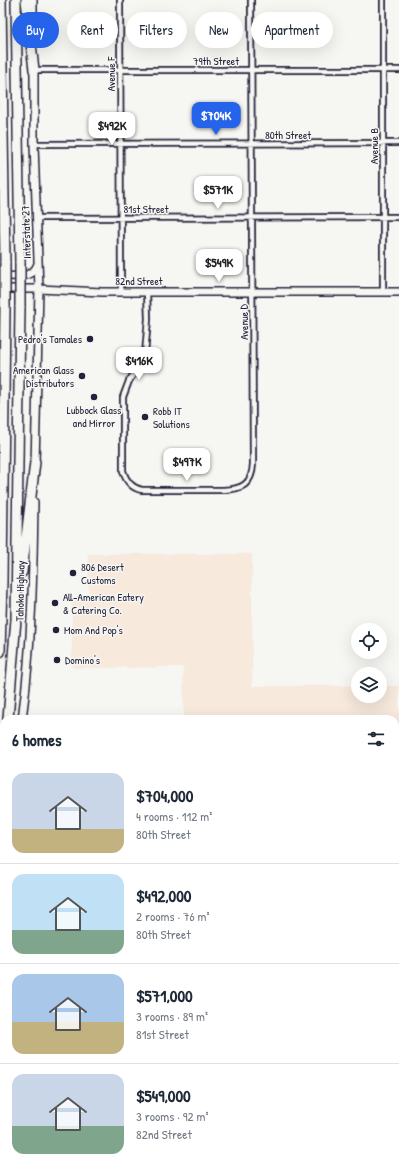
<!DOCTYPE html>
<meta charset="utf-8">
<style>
:root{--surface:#fff;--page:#f6f6f7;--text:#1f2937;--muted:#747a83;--line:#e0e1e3;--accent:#2563eb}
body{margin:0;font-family:"Patrick Hand",sans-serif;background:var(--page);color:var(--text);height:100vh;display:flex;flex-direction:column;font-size:15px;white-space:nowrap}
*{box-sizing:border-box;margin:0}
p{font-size:13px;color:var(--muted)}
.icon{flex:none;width:22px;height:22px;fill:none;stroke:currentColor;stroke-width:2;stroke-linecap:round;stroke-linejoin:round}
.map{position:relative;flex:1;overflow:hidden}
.panel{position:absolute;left:0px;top:715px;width:399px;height:456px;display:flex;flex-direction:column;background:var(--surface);border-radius:12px 12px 0 0;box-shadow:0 4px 16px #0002}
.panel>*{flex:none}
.hud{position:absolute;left:12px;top:12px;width:375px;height:36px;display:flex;gap:8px}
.controls{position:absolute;left:351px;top:623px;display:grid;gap:8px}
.controls a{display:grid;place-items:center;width:36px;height:36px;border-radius:50%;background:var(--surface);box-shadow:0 4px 16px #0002;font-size:20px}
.price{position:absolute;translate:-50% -34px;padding:0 9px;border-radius:8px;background:#fff;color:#222;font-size:13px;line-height:26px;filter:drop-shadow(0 1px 2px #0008)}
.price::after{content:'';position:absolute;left:50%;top:24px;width:12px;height:9px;margin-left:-6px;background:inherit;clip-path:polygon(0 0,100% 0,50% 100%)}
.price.active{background:var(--accent);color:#fff}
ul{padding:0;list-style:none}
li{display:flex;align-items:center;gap:12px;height:100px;padding:0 12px}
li+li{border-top:1px solid var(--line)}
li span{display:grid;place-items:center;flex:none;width:112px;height:80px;border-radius:12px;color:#555}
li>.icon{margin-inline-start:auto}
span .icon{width:48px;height:48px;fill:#fffc;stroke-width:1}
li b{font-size:17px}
h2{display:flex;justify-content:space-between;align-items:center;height:48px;padding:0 12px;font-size:17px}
.tag{padding:0 14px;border-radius:18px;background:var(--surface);box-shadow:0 4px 16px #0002;font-size:14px;line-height:36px}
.tag.active{background:var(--accent);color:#fff}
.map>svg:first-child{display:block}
</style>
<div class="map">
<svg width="399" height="1171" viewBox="0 0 399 1171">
<rect width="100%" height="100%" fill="#f6f6f2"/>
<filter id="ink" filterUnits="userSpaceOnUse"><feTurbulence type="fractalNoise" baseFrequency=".025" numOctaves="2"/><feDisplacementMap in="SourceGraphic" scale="8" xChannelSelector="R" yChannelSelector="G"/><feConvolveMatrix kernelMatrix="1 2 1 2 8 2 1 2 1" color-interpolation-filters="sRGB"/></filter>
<g filter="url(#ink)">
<!-- built -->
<path fill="#f7e9dc" d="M88,554H252V686H358V696H380V686H399V820H395V719H184L183,667L72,668V597L89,598Z
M0,939H4V1167H176V1171H0Z"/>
<!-- green -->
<path fill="#a9e2a7" stroke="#668271" d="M395,819H399V1171H175V1167H395Z
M4,886V939H0V915Z"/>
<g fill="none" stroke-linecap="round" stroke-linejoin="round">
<!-- street casing -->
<g stroke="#22223b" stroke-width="8">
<path id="street" d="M120,0L121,292
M34,70H399
M34,144L399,143
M36,218L399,217
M147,292L148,319L145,354L142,362L129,381L123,397V471C126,481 131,488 142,490H223C242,489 252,485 253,464L251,0
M383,292V0"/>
</g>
<!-- secondary casing -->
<g stroke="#22223b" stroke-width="10">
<path id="secondary" d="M33,0V32
M34,66V144L39,289L35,466
M0,275C14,277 32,280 38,264
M0,289H39L102,292H399
M22,719C32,647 33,575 34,502
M0,862L4,837"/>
</g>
<!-- highway casing -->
<g stroke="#22223b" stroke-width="12">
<path id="highway" d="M1,0L5,263
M16,0L20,263
M26,0L34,70
M22,572L35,462
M0,652L2,582L5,306
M8,719L16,619L20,306
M0,772L4,745"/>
</g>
<!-- street -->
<use href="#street" stroke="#f6f6f2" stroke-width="4.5"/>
<!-- secondary -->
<use href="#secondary" stroke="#f6f6f2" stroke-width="7"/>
<!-- highway -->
<use href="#highway" stroke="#f6f6f2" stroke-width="9"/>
<!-- highway-bridge casing -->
<g stroke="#22223b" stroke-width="12" stroke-linecap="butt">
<path id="highway-bridge" d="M20,263V306
M5,306V263"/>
</g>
<!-- highway-bridge -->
<use href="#highway-bridge" stroke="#f6f6f2" stroke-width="9"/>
</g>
</g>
<!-- markers -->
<g fill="#22223b" stroke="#f6f6f2" stroke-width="1.5">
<circle cx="90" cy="339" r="4"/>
<circle cx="82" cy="376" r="4"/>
<circle cx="94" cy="397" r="4"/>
<circle cx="145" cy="417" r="4"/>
<circle cx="73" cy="573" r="4"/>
<circle cx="55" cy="603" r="4"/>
<circle cx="56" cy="630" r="4"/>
<circle cx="57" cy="660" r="4"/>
</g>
<g text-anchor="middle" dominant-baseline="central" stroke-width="3" stroke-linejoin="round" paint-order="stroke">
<!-- street labels -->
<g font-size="11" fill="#22223b" stroke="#f6f6f2">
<text x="216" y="61">79th Street</text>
<text transform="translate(111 74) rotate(-90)">Avenue F</text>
<text x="288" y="135">80th Street</text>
<text transform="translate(374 146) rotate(-90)">Avenue B</text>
<text x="146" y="209">81st Street</text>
<text transform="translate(26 232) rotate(-92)">Interstate 27</text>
<text x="139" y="281">82nd Street</text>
<text transform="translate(244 322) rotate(-91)">Avenue D</text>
<text transform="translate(20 591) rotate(-89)">Tahoka Highway</text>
</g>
<!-- poi labels -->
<g font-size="11" fill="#22223b" stroke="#f6f6f2" text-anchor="start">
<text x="82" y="339" text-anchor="end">Pedro's Tamales</text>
<text x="74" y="370" text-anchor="end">American Glass<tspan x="74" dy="13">Distributors</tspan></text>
<text x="94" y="410" text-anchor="middle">Lubbock Glass<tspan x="94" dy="13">and Mirror</tspan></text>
<text x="153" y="411">Robb IT<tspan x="153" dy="13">Solutions</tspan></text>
<text x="81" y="567">806 Desert<tspan x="81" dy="13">Customs</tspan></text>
<text x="63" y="597">All-American Eatery<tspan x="63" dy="13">&amp; Catering Co.</tspan></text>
<text x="64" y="630">Mom And Pop's</text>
<text x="65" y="660">Domino's</text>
</g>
</g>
</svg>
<div class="controls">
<a><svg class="icon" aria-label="locate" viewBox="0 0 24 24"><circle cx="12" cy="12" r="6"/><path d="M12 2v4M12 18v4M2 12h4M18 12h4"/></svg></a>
<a><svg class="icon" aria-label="layers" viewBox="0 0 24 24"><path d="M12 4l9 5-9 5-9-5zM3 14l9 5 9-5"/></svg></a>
</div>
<b class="price active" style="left:216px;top:136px">$704K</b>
<b class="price" style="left:112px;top:146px">$492K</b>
<b class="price" style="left:218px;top:210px">$571K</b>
<b class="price" style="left:219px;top:283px">$549K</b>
<b class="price" style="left:139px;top:381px">$416K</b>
<b class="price" style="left:187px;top:482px">$497K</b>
<div class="hud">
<a class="tag active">Buy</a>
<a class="tag">Rent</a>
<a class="tag">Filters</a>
<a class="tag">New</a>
<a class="tag">Apartment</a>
</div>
<section class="panel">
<h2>6 homes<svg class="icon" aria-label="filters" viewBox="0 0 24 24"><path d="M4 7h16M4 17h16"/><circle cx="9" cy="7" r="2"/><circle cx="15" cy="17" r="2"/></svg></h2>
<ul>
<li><span style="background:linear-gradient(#c9d6e8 70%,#c2b280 0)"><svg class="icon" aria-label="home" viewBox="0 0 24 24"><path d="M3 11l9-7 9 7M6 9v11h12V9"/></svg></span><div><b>$704,000</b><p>4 rooms · 112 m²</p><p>80th Street</p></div></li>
<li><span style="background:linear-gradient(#bfe0f5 70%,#7fa58c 0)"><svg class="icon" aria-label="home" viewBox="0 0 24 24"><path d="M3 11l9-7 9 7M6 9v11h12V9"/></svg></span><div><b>$492,000</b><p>2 rooms · 76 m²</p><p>80th Street</p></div></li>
<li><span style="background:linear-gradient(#a9c7e8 60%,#c2b280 0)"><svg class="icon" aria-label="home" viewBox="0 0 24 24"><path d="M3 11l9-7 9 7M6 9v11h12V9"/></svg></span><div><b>$571,000</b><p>3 rooms · 89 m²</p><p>81st Street</p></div></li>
<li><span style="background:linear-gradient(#c9d6e8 65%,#7fa58c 0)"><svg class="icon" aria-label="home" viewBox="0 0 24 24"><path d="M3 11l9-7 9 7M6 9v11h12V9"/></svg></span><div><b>$549,000</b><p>3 rooms · 92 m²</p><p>82nd Street</p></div></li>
</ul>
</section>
</div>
